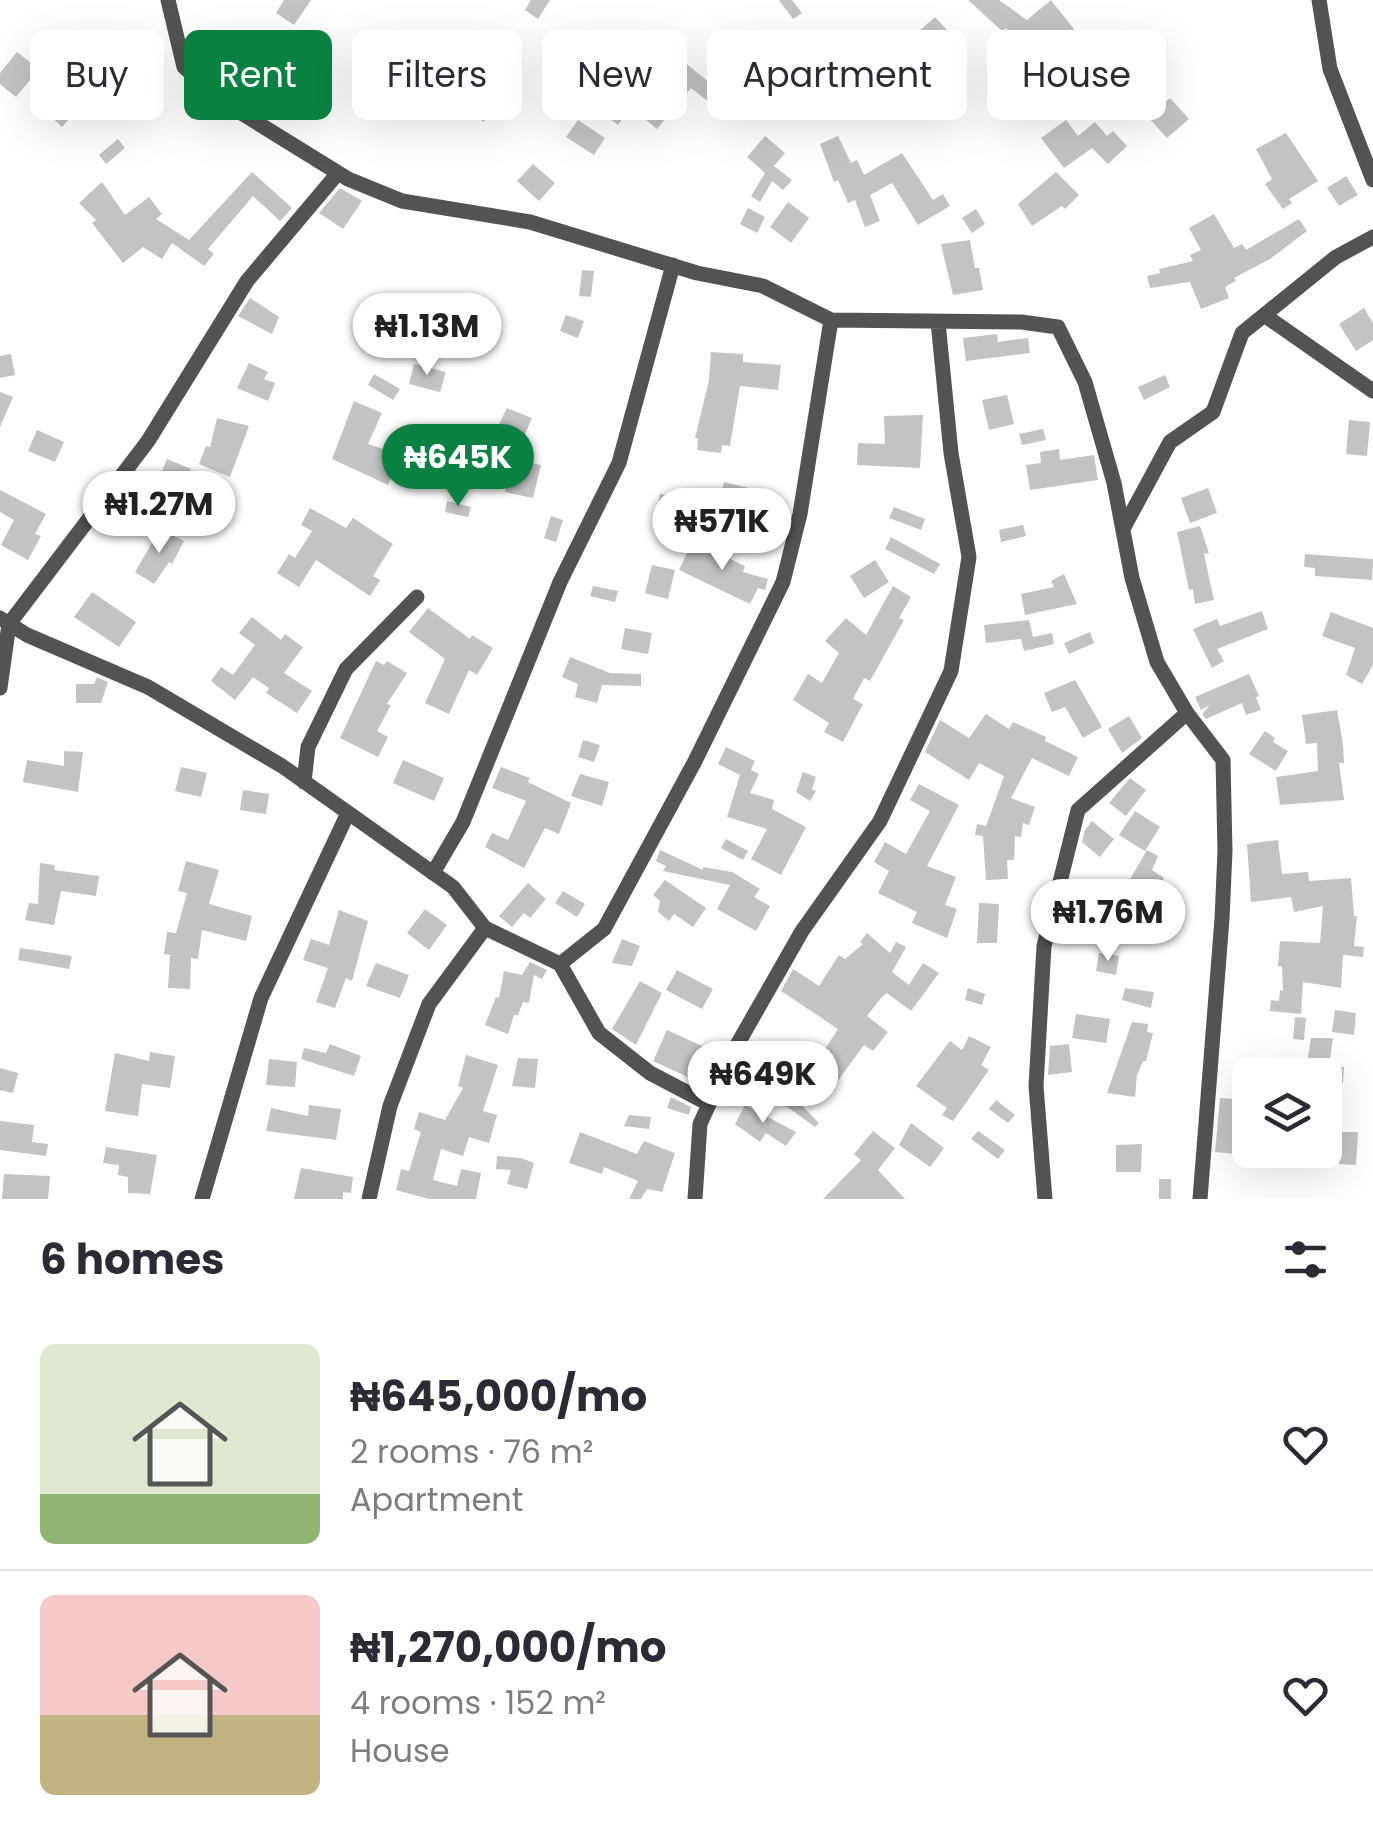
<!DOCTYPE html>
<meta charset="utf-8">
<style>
:root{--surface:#fff;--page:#f7f7f7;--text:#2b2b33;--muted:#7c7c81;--line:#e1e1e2;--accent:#0b8043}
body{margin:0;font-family:Poppins,sans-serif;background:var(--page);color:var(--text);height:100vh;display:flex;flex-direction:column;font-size:38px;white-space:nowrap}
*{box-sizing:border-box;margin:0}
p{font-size:32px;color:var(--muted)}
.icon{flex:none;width:55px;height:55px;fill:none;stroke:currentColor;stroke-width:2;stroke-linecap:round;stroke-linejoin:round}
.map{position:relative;height:1199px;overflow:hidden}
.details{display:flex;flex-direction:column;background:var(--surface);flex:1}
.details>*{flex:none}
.hud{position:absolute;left:30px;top:30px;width:1315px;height:90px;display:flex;gap:20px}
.tools{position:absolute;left:1232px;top:1058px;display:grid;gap:20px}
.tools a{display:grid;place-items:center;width:110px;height:110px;border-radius:15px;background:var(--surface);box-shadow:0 10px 40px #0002;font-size:50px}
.price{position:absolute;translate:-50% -85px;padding:0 22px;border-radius:35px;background:#fff;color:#222;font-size:32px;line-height:65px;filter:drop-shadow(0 2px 5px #0008)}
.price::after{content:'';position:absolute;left:50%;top:60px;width:30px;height:22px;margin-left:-15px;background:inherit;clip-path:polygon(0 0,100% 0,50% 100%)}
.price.on{background:var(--accent);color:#fff}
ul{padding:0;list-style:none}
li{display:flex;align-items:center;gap:30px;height:250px;padding:0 40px}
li+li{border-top:2px solid var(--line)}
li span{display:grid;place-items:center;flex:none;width:280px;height:200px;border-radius:15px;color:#555}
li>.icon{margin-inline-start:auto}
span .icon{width:120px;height:120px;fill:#fffc;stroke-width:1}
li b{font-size:42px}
h2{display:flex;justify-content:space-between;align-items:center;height:120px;padding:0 40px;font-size:42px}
.chip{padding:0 35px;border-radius:15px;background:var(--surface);box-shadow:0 10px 40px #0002;font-size:35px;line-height:90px}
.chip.on{background:var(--accent);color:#fff}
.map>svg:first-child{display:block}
</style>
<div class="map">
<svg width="1373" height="1199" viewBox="0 0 1373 1199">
<rect width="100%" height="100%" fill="#fff"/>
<!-- building -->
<path fill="#c3c3c3" d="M284,0H311L294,25L276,13Z
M531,0H550L538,19L525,10Z
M779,0H792L802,13L793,19Z
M968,0H999L1027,20L1051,0L1074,29L1034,63L1006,28L1003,32Z
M935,17L952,35L934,52L917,33Z
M743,32L757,47L748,55L734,41Z
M499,37L516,49L480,98L493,105L484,122L453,105Z
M17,52L39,69L16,97L0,84V73Z
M279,53L324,73L312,101L287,89L281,103L257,93Z
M85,57L109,74L62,127L44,110L67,86L65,84Z
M679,58L719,90L709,102L691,88L657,129L634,110Z
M230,80L247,88L242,98L225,89Z
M598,93L626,114L618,125L590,104Z
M1170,98L1189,119L1167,138L1148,117Z
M578,120L605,138L594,155L566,137Z
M1066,120L1078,136L1095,122L1107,136L1113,131L1127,146L1108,164L1092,148L1064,168L1041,138Z
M1286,133L1318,181L1289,199L1292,203L1283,209L1265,184L1272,179L1256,149Z
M765,136L785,153L774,166L792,180L783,190L772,181L760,202L751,196L765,173L747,157Z
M838,136L851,163L857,160L864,175L902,153L933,200L943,194L950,206L918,225L892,183L870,195L880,221L865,227L855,200L848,203L838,180L834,182L820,144Z
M118,139L125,148L106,164L99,155Z
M533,164L555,183L539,201L517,181Z
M252,172L292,208L280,221L253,196L208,249L214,254L204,266L172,243L162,259L143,247L123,263L92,223L96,220L79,203L102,182L125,215L149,197L162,214L156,219L189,240Z
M1056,172L1079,195L1065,209L1062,206L1032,226L1018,204Z
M1346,176L1358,195L1339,206L1327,188Z
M340,188L362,201L343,229L319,213Z
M788,202L809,218L791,243L770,227Z
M748,208L765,217L757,233L740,224Z
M976,209L985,224L972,233L962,218Z
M1214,214L1234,248L1242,244L1246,250L1299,219L1307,231L1270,259L1234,278L1236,281L1225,287L1229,298L1201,309L1190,282L1150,288L1147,276L1160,273L1159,269L1193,261L1190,255L1201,250L1189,228Z
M970,240L975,268H979L983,290L953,295L941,244Z
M582,270L594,271L591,297L579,296Z
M250,298L279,317L272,334L238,316Z
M410,301L432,312L424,328L402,317Z
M1364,308L1373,323V340L1356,351L1339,324Z
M566,315L584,321L578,338L560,331Z
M997,334L998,342L1028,338L1030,353L966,361L963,338Z
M711,352L743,354V362L781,365L778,390L740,386L730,446L722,445L721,453L697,450L698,439L695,438L709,380Z
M11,354L15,375L0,378V356Z
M249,363L268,372L264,379L275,383L268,401L237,388Z
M414,364L446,372L440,392L409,384Z
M374,374L400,389L393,400L368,385Z
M1165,375L1170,387L1144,400L1138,387Z
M0,392L13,397L0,427Z
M1007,395L1014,424L989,430L982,400Z
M354,401L382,413L368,444L399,454L388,485L332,459Z
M507,408L532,418L523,439L515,435L503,460L485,452Z
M923,415L920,468L857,465L858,443L885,444L884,416Z
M217,418L249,426L230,477L199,464L206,446L210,447Z
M1349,420L1370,422L1367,456L1346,454Z
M1043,429L1046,440L1022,445L1019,434Z
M37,430L64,442L55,462L28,451Z
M1059,449L1060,460L1094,455L1098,480L1030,490L1026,465L1041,463L1040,452Z
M167,459L191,469L184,484L161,474Z
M513,459L541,465L533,498L505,492Z
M724,482L757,490L752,510L719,502Z
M1208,488L1217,513L1190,523L1181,498Z
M0,490L46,514L35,534L41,536L28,560L1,545L14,520L0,512Z
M660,494L692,500L689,515L657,509Z
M447,501L471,507L468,517L445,512Z
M894,507L925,519L921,530L889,518Z
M310,508L346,528L353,518L393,544L373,576L380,580L370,596L316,560L299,587L277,573L289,554L295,558L312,531L301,525Z
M551,516L563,520L556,542L544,538Z
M1023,525L1026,536L1001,542L999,530Z
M1200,526L1209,553L1204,554L1214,600L1195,604L1193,589L1189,590L1177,532Z
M160,529L184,541L172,564L169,562L154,584L135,572Z
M891,537L940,564L934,574L885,549Z
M693,541L745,566L743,572L768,579L765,590L758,588L750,604L679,570Z
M1305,554L1373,559L1372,580L1315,576V568L1304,567Z
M875,560L889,582L864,598L850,576Z
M652,565L675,570L668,599L645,593Z
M1064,574L1077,604L1025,615L1021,594L1054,587L1051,581Z
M593,586L618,591L615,602L590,596Z
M893,586L911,597L899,618L904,620L870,681L864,678L853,699L863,704L843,742L824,732L829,723L793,700L808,674L822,683L839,653L825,641L846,618L866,635Z
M92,592L136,622L119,647L74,617Z
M428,608L470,639L472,635L493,648L477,675L469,670L449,714L425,703L445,659L409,632Z
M1262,611L1268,629L1217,649L1224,661L1212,668L1193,629L1217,619L1220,626Z
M1331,612L1373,628V665L1362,684L1346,675L1355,648L1322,636Z
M252,617L281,640L285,634L303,647L284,673L312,691L297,713L266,693L269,688L253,677L235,700L211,681L221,667L233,675L255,645L239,633Z
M1029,620L1033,637L1052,633L1054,644L1024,651L1021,639L986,643L984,625Z
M625,628L652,633L648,654L621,649Z
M1090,632L1094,643L1069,654L1064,643Z
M570,657L610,673L641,674V686L602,685L597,703L575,697L578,684L562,677Z
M376,661L384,665L387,661L407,673L387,704L391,705L377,731L388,737L378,757L340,738Z
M1249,674L1259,696L1256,697L1261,710L1246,715L1242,703L1206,719L1202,714L1210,705L1201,710L1195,697Z
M97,677L108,682L101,703H76V684H94Z
M1075,680L1102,727L1083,738L1065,707L1052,712L1044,693Z
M1337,710L1343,744L1344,763H1339L1344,800L1280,805L1276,777L1318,771L1317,743L1306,744L1302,715Z
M986,714L1009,729L1013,722L1046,737L1045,741L1078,757L1069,776L1032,758L1011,798L1035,807L1029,825L1023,823L1021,837L1015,836L1014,860H1007L1008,879L986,880L983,836L975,835L977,824L986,826L1004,776L979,763L969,780L925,752L940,720L969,738Z
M1129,716L1142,738L1122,753L1108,729Z
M1265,731L1275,738L1273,742L1288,751L1276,771L1249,754Z
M583,740L600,745L594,762L578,757Z
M726,747L755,761L751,770L759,774L750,793L774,800L772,809L806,827L781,875L751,859L767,829L727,817L740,775L718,764Z
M64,751L83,752L78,792L23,782L27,760L64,766Z
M403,760L444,778L434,801L393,783Z
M181,767L207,773L201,797L175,791Z
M501,767L530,778L528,782L571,803L559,834L545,828L524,868L485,847L492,833L508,840L526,801L492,788Z
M803,772L816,777L812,789L816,791L810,801L796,792Z
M580,774L609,782L602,806L571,796Z
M1130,778L1146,790L1126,816L1109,803Z
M919,784L959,805L927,866L956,877L945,905L957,909L947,938L912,923L917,912L878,893L889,871L874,862L885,842L906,854L930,811L910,800Z
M243,790L269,794L266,814L240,810Z
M1135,811L1160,827L1145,851L1119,835Z
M1092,821L1114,839L1100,857L1082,842L1085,830Z
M726,839L748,851L743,860L721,848Z
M1278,840L1282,874L1308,872L1309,881L1351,878L1354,916H1357L1354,946L1364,947L1363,957L1343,955L1341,988L1303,982L1301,1014L1270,1011L1271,1000L1279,1001L1280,990L1283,991L1282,966H1278L1280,941L1320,943L1323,906L1294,912L1291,897L1251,902L1247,844Z
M660,850L703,870V867L732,872L760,889L754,897L770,906L756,931L717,909L730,885L663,871L666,866L656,861Z
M1147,850L1158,856L1152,870L1164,878L1148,905L1159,906L1157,932L1129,929L1128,933L1098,928L1100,916L1106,917L1108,906L1140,912L1143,892L1128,883Z
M186,861L219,870L209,904L252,916L246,941L202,930L198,959L191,958L190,989L168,988L170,955L164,954L167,932L176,933L187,893L178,891Z
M40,863L55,865L54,870L99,876L96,896L61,891L54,925L25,920L29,903L38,904Z
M665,880L706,908L693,927L674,914L669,921L658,912L660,901L653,895Z
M528,883L546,899L530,918L524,913L512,927L499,916Z
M563,891L585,904L577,917L555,903Z
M979,903L999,904L997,943H977Z
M425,909L447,925L429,950L407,933Z
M339,910L368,921L352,981L346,978L335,1008L316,1002L328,968L303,960L311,939L329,945Z
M867,933L890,953L896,942L906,947L892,972L909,985L923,963L939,973L911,1011L887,993L881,998L867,1016L888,1032L873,1051L864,1045L836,1083L814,1066L838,1029L781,991L793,969L819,986L839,955L845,959L863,944L860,942Z
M622,939L640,946L632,966L612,963Z
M20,948L72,956L69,969L18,960Z
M1099,953L1119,956L1116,975L1096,971Z
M530,962L547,970L542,979L534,975L529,1003L523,1002L518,1015H514L508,1034L485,1025L496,997L499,998L504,971L522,975Z
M376,963L409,975L400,998L366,986Z
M677,970L713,989L702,1009L666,990Z
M640,981L662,993L636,1045L612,1029Z
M968,988L985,994L982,1005L965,1000Z
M1125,988L1154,992L1151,1008L1122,1000Z
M1335,1010L1356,1013L1354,1035L1332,1032Z
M1076,1014L1110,1019L1106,1043L1072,1038Z
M1295,1017L1306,1018L1304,1040L1293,1039Z
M1132,1022L1148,1024L1147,1032L1153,1033L1146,1061H1143L1137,1075L1135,1097L1107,1093Z
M667,1030L704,1047L690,1078L653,1061Z
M969,1036L991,1047L981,1065L989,1070L953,1121L942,1115L947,1108L916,1086L950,1041L962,1050Z
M1311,1038H1333L1329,1066L1344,1067L1343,1083L1325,1082V1075H1305Z
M330,1044L361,1056L354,1076L301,1059L304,1048L326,1053Z
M1069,1044L1072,1072L1048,1075L1050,1046Z
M150,1052L175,1056L170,1088L142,1084L138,1116L105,1111L115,1053L149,1061Z
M466,1055L498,1065L483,1111L497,1115L489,1143L469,1137L463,1156L441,1149L433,1180L457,1186L461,1169L481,1173L476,1199H429L396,1190L401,1169L409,1171L421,1132L414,1129L419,1112L445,1120L463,1088L458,1086Z
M518,1058L538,1059L535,1088L512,1086Z
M269,1059L297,1062L295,1087L266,1085Z
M0,1068L18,1073L13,1093L0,1090Z
M774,1077L819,1123L815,1127L764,1090Z
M671,1097L691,1107L689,1115L667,1108Z
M1220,1098L1250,1100V1127L1244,1126L1245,1155L1215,1152Z
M996,1100L1015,1115L1008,1123L989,1109Z
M309,1105L341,1109L336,1140L266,1131L271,1108L308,1116Z
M745,1105L796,1132L786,1146L766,1133L760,1142L735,1124Z
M629,1115L651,1117L649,1129L624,1126Z
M0,1121L34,1125L32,1142L48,1144L46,1156L0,1150Z
M911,1123L944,1148L930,1167L899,1145Z
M873,1131L895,1148L878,1170L905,1199H823L861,1160L854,1154Z
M978,1131L1005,1150L998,1159L971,1139Z
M580,1132L637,1154L644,1141L675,1153L662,1192L647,1189L641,1199H629L638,1181L604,1167L602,1174L569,1163Z
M1341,1132H1358L1356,1165L1339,1164Z
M1142,1144L1141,1172H1116V1145Z
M106,1147L157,1155L150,1194L128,1193V1177L118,1175L119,1165L103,1163Z
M1287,1152L1288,1163L1260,1167L1259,1155Z
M497,1156L521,1158L534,1163L527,1189L507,1184L511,1170L496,1169Z
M301,1168L353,1177L351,1193L343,1192V1199H294Z
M4,1174L50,1176L48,1199H2Z
M1159,1179H1171V1199H1159Z"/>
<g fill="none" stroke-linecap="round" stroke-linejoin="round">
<!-- minor -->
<path stroke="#535353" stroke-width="15" d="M168,0L184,67L222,101L348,179L402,201L530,222L697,273L763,286L831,320L1021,322L1058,327L1085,382L1114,483L1132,578L1157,662L1187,713L1223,760L1225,851L1222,919L1200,1199
M1319,0L1330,69L1373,180
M1264,315L1373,391
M1123,529L1170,442L1213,412L1242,333L1336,257L1373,237
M0,618L27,635L148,687L282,766L453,887L485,928L560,964L599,1033L650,1073L709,1104
M0,688L9,624L148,441L247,281L338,173
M304,782L308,747L346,669L417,597
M433,873L463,822L560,582L619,463L673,265
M560,964L604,929L694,763L783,582L800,514L831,320
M202,1199L261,998L348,813
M369,1199L390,1106L429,1004L485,928
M695,1199L700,1124L733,1052L802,931L880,821L951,671L969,557L951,453L938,322
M1045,1199L1036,1086L1044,946L1078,810L1187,713"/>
</g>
</svg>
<div class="tools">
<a><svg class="icon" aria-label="layers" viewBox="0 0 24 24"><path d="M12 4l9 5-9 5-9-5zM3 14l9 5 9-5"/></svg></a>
</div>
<b class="price" style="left:427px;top:378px">₦1.13M</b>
<b class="price on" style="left:458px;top:509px">₦645K</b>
<b class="price" style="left:159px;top:556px">₦1.27M</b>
<b class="price" style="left:722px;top:573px">₦571K</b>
<b class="price" style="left:1108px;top:964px">₦1.76M</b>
<b class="price" style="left:763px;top:1126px">₦649K</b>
<div class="hud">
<a class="chip">Buy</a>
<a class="chip on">Rent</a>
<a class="chip">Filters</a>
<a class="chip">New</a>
<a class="chip">Apartment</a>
<a class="chip">House</a>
</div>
</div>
<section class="details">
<h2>6 homes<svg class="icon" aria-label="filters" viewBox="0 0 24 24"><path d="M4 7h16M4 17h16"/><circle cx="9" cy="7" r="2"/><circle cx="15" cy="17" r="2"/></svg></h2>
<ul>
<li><span style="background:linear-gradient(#dfe7d0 75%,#8fb573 0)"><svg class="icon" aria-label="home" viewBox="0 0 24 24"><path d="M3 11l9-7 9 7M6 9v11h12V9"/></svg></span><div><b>₦645,000/mo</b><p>2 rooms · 76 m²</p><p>Apartment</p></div><svg class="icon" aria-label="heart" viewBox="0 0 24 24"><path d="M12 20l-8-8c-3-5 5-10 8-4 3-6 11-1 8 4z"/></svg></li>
<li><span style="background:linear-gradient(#f6c9c9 60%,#c2b280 0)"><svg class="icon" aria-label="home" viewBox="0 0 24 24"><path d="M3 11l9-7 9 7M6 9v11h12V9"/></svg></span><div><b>₦1,270,000/mo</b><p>4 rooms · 152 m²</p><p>House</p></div><svg class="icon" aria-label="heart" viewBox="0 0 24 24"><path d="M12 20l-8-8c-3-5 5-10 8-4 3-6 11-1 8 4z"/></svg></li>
</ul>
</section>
